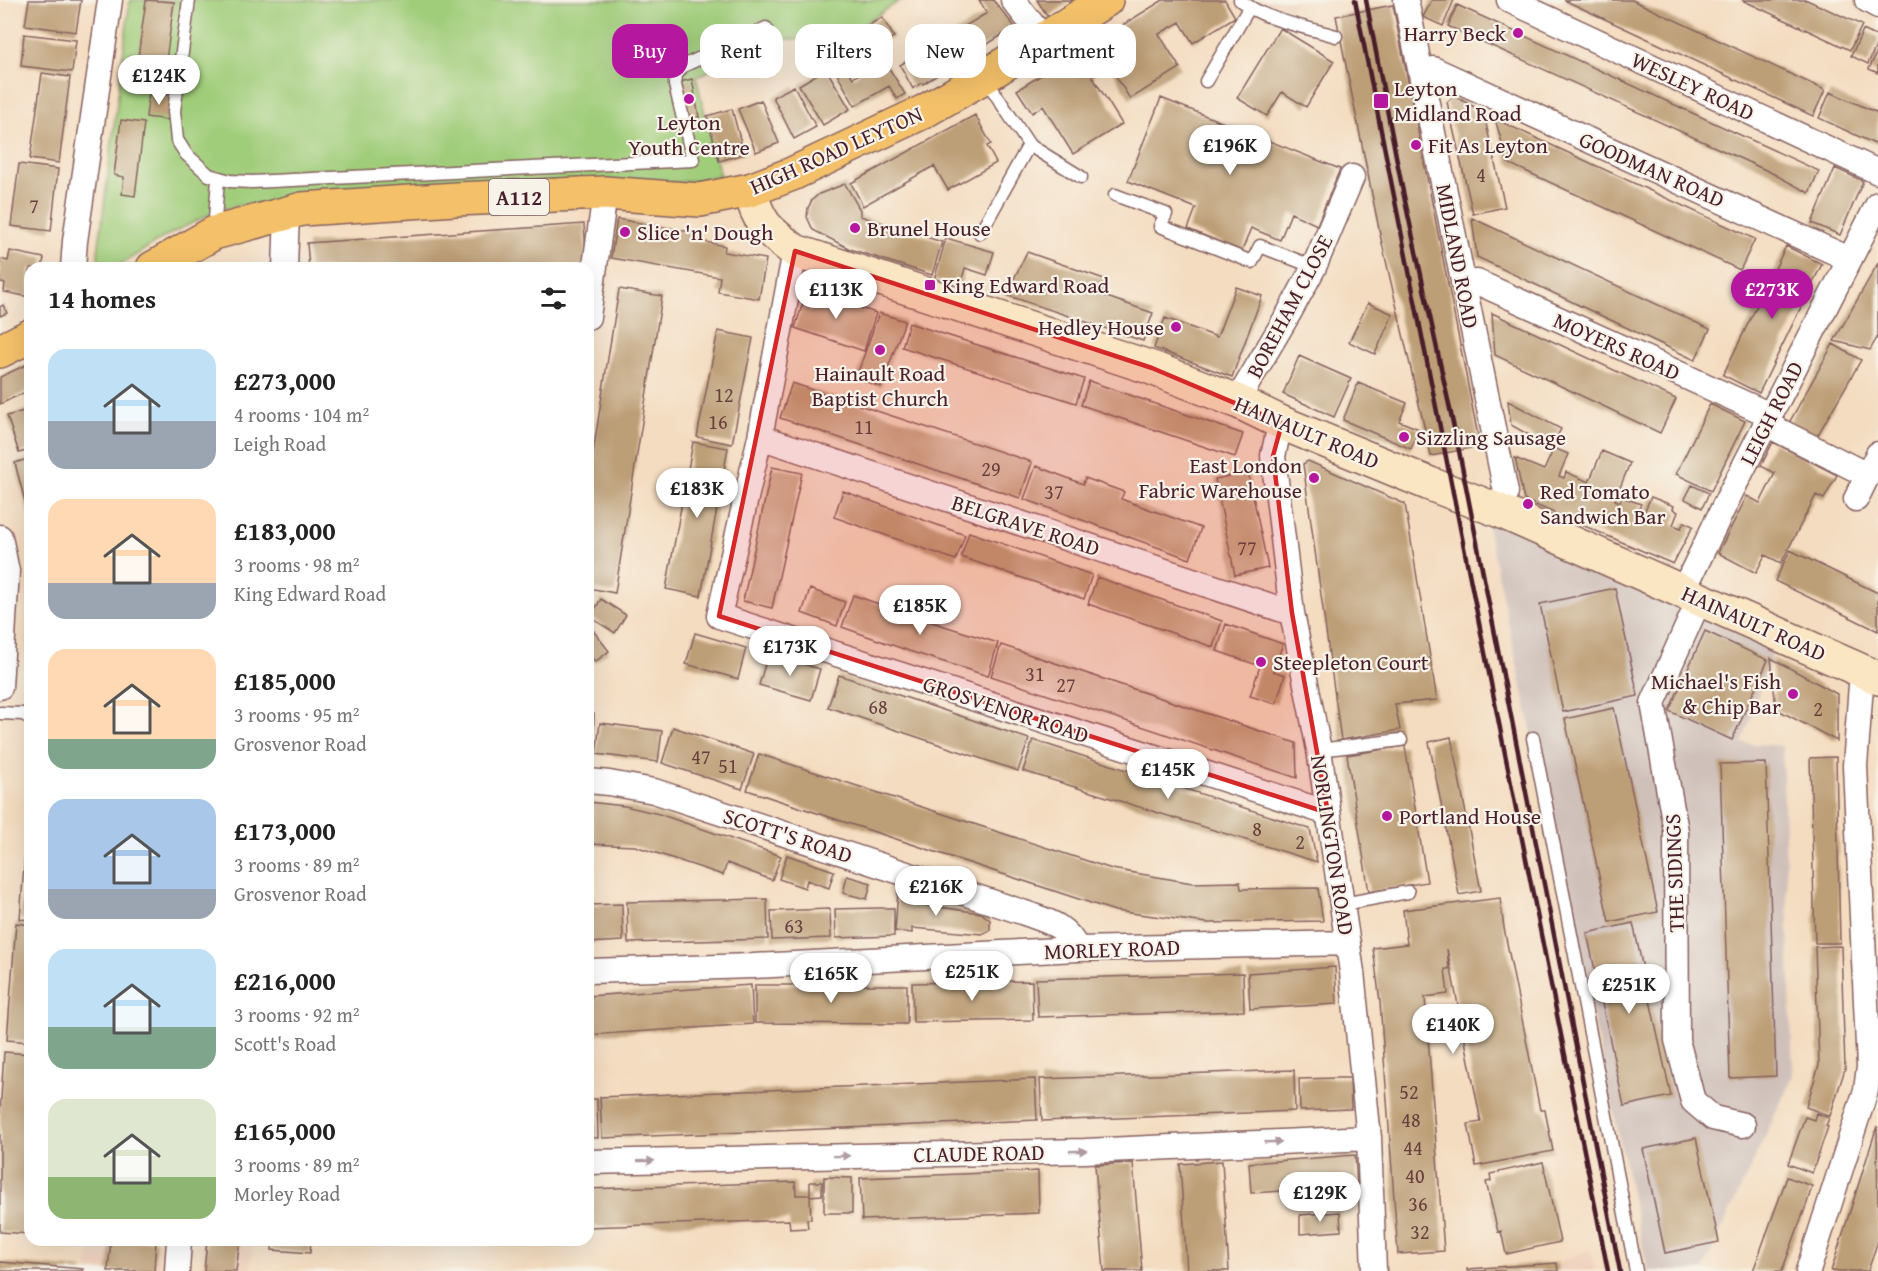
<!DOCTYPE html>
<meta charset="utf-8">
<style>
:root{--surface:#fff;--page:#f6f6f6;--text:#222;--muted:#767676;--accent:#b5179e}
body{margin:0;font-family:"Gentium Book Plus",serif;background:var(--page);color:var(--text);height:100vh;display:flex;flex-direction:column;font-size:22px;white-space:nowrap}
*{box-sizing:border-box;margin:0}
p{font-size:20px;color:var(--muted)}
.icon{flex:none;width:33px;height:33px;fill:none;stroke:currentColor;stroke-width:2;stroke-linecap:round;stroke-linejoin:round}
.map{position:relative;flex:1;overflow:hidden}
.sheet{position:absolute;left:24px;top:262px;width:570px;height:984px;display:flex;flex-direction:column;background:var(--surface);border-radius:18px;box-shadow:0 6px 24px #0002}
.sheet>*{flex:none}
.top-card{position:absolute;left:612px;top:24px;width:570px;height:54px;display:flex;gap:12px}
.price{position:absolute;translate:-50% -51px;padding:0 14px;border-radius:21px;background:#fff;color:#222;font-size:20px;line-height:39px;filter:drop-shadow(0 2px 3px #0008)}
.price::after{content:'';position:absolute;left:50%;top:36px;width:18px;height:14px;margin-left:-9px;background:inherit;clip-path:polygon(0 0,100% 0,50% 100%)}
.price.active{background:var(--accent);color:#fff}
ul{padding:0;list-style:none}
li{display:flex;align-items:center;gap:18px;height:150px;padding:0 24px}
li span{display:grid;place-items:center;flex:none;width:168px;height:120px;border-radius:18px;color:#555}
li>.icon{margin-inline-start:auto}
span .icon{width:72px;height:72px;fill:#fffc;stroke-width:1}
li b{font-size:26px}
h2{display:flex;justify-content:space-between;align-items:center;height:72px;padding:0 24px;font-size:26px}
.tag{padding:0 21px;border-radius:18px;background:var(--surface);box-shadow:0 6px 24px #0002;font-size:21px;line-height:54px}
.tag.active{background:var(--accent);color:#fff}
.map>svg:first-child{display:block}
</style>
<div class="map">
<svg width="1878" height="1271" viewBox="0 0 1878 1271">
<rect width="100%" height="100%" fill="#f7f3e8"/>
<filter id="ink" filterUnits="userSpaceOnUse"><feTurbulence type="fractalNoise" baseFrequency=".0167" numOctaves="2"/><feDisplacementMap in="SourceGraphic" scale="12" xChannelSelector="R" yChannelSelector="G"/><feConvolveMatrix kernelMatrix="1 2 1 2 8 2 1 2 1" color-interpolation-filters="sRGB"/></filter>
<filter id="wash" filterUnits="userSpaceOnUse"><feTurbulence type="fractalNoise" baseFrequency=".008" numOctaves="4" result="noise"/><feDisplacementMap in="SourceGraphic" scale="24" xChannelSelector="R" yChannelSelector="G"/><feGaussianBlur stdDeviation="1.35" result="paint"/><feColorMatrix in="noise" values="0 0 0 0 0 0 0 0 0 0 0 0 0 0 0 0 0 1.4 0 .05"/><feComposite in="paint" operator="in"/></filter>
<g filter="url(#wash)">
<rect width="100%" height="100%" fill="#f4dcc0"/>
<!-- built -->
<path fill="#efd0bb" d="M1250,0H1298L1289,11H1262Z
M26,577H30V737H26Z
M90,1241H161L159,1271H88Z
M202,1241H253L250,1271H200Z
M1590,1249L1595,1271H1442L1557,1263Z"/>
<!-- industrial -->
<path fill="#cfc0ba" d="M1510,523L1771,648V658L1742,743L1782,746L1793,1076L1702,1271H1648L1487,525Z"/>
<!-- green -->
<path fill="#a0cd7a" stroke="#757652" stroke-width="1.5" d="M130,0H901L839,40L777,39L696,77L720,176L697,181L242,205L216,211L166,236L115,268H99L98,253Z"/>
<g id="blocks">
<!-- building -->
<path fill="#bd9f77" d="M29,0H81L76,32L25,25Z
M146,0L174,2L162,90L134,86Z
M979,0H993L1015,27L923,84L922,83L913,89L900,65L987,13Z
M1037,0H1073L1048,17Z
M1163,0H1225L1235,17L1193,43L1180,22L1159,34L1180,68L1130,99L1109,65L1092,76L1122,124L1073,154L1043,106L1032,113L1017,90Z
M1432,0H1454L1443,26L1423,17Z
M1564,0H1632L1825,90L1813,116Z
M1742,0H1807L1862,25L1850,50Z
M1393,5L1480,446L1431,456L1381,239L1336,16Z
M1457,5L1819,171L1809,193L1770,172L1448,26Z
M882,17L894,37L876,47L905,94L897,99L889,86L855,106L837,74L847,68L853,78L860,73L851,59L867,49L857,33Z
M1280,28L1334,61L1306,107L1282,92L1267,116L1237,98Z
M1863,30L1878,37V41L1868,64L1851,56Z
M24,34L76,40L72,72L21,66Z
M1878,50V73L1869,69Z
M826,69L850,109L823,125L799,85Z
M42,73L70,77L59,163L30,159Z
M692,79L699,117L686,120L680,82Z
M794,86L816,127L794,139L773,97Z
M149,92L172,95L169,120L146,117Z
M1830,92L1878,113L1877,145L1819,118Z
M1454,96L1482,111L1484,115L1505,207L1473,214L1447,102Z
M1161,98L1340,169L1317,225L1291,213L1280,240L1251,228L1242,251L1188,229L1196,208L1128,181Z
M761,100L779,143L756,152L738,109Z
M732,109L744,154L719,161L707,116Z
M975,115L991,144L987,146L996,163L948,190L934,166L863,206L851,183Z
M1495,119L1755,239L1740,270L1508,163Z
M121,120L144,123L135,196L122,194L124,177L114,175Z
M19,164L58,169L51,231L11,226Z
M1835,168L1863,181L1840,235L1812,223Z
M845,184L860,210V216L942,242L932,275L850,249L813,230L807,217L808,208L812,200L819,194Z
M1472,218L1710,329L1695,360L1477,257Z
M617,219L697,233L696,240L725,246L724,252L766,259L759,299L718,292L720,277L611,258Z
M584,224L587,268H309L307,243Z
M946,238L994,252L987,275L965,268L960,287L934,280Z
M1786,246L1822,264L1759,393L1723,375Z
M10,251L44,258L42,268H30V297L4,292L5,283L0,282V259L8,261Z
M1027,252L1107,280L1101,295L1153,313L1143,341L1006,295Z
M1878,263V336L1870,350L1834,341Z
M1236,287L1262,296L1232,377L1154,348L1165,318L1217,337Z
M619,289L662,296L615,593L588,588V484Z
M807,290L876,313L864,351L795,328Z
M1368,303L1393,314L1375,354L1349,342Z
M3,305L7,313L0,316V307Z
M879,313L905,321L881,387L856,378Z
M1492,313L1676,399L1660,433L1495,355Z
M909,323L1084,379L1076,403L902,347Z
M718,331L753,338L732,444L697,437Z
M1833,344L1861,360L1816,438L1789,423Z
M1299,356L1351,379L1334,417L1283,394Z
M30,363V390L0,404V377Z
M1089,381L1243,434L1235,457L1081,405Z
M792,383L1032,462L1020,498L780,418Z
M1358,383L1407,403L1399,421L1419,429L1411,449L1343,420Z
M1508,401L1561,429L1551,447L1511,425Z
M1710,404L1745,421L1711,491L1676,474Z
M30,409V450L19,453L7,416Z
M693,442L728,448L701,596L666,589Z
M1773,442L1837,475L1824,499L1816,495L1781,563L1765,555L1756,573L1718,553L1747,496L1760,503L1775,473L1761,466Z
M1554,448L1568,454L1559,476L1564,478L1566,472L1589,482L1602,451L1630,463L1615,500L1620,502L1622,497L1641,504L1638,510L1644,512L1651,497L1674,506L1673,509L1678,512L1673,525L1681,528L1684,522L1693,526L1673,564L1524,500L1515,458L1544,470Z
M30,458V517H29L15,463Z
M1308,461L1405,504L1437,700L1395,704L1400,730L1341,740L1303,464Z
M1036,466L1083,484L1085,478L1124,492L1121,499L1201,528L1190,559L1024,499Z
M772,467L802,473L772,608L743,601Z
M1248,472L1268,568L1235,575L1215,479Z
M1692,485L1709,493L1702,508L1685,499Z
M843,491L965,535L956,560L834,517Z
M969,532L1092,575L1084,599L961,557Z
M1790,550L1878,593V631L1775,581Z
M1097,577L1222,621L1213,647L1088,604Z
M1615,588L1638,696L1563,712L1540,604Z
M810,589L845,602L837,626L802,613Z
M853,595L919,618L998,643L988,676L909,651L842,627Z
M601,599L626,615L615,633L590,617Z
M588,624L609,651L595,662L588,653Z
M1226,624L1283,644L1273,671L1285,675L1276,704L1250,696L1260,666L1217,651Z
M1705,631L1768,660L1732,740L1669,711Z
M695,633L746,648L738,679L686,664Z
M1001,645L1296,743L1297,778L991,676Z
M768,654L820,669L811,700L759,685Z
M1771,658L1837,694V741L1776,709Z
M839,675L1029,739L1018,771L828,707Z
M1614,708L1658,912L1609,922L1565,719Z
M588,713L594,714L592,752H588Z
M600,723L662,731L658,762L596,754Z
M673,727L754,754L742,789L662,763Z
M1451,737L1481,891L1459,895L1429,742Z
M1033,740L1310,829L1317,862L1023,771Z
M1405,746L1427,882L1369,892L1347,755Z
M759,754L1112,869L1192,883L1240,882L1241,889L1318,888L1323,921L1207,923L1115,911L747,790Z
M1836,757L1840,943H1815L1810,758Z
M1766,763L1776,1076L1730,1078L1720,764Z
M588,802L625,806L659,814L781,856L772,880L727,863L723,875L635,846L588,844Z
M28,812H30V920L20,919Z
M787,855L834,871L829,888L807,880L805,888L779,879Z
M847,876L871,883L867,899L843,893Z
M898,891L918,894V904L981,913L990,920V930L982,934L912,928V933L895,931Z
M1500,898L1504,928L1540,1110H1545L1553,1151L1476,1166L1468,1124L1481,1122L1447,949L1449,969H1445L1448,994L1425,997L1444,1251L1398,1254L1380,1002L1373,948L1407,944L1403,910Z
M767,899L768,939L628,943L627,902Z
M622,904L623,941L588,943V905Z
M879,908H894V936L836,938L835,909Z
M830,909L831,938L772,940L771,911Z
M16,923L30,925V1042L7,1040Z
M1633,923L1671,1096L1624,1106L1587,933Z
M1841,946L1845,1069L1830,1116L1806,1107L1819,1065L1815,947Z
M1335,967L1337,1004L1250,1009L1248,973Z
M1243,973L1244,1011L1038,1017L1036,979Z
M1032,981L1033,1020L913,1022L912,983Z
M751,985L753,1024L588,1035V996Z
M755,985H907V1024L755,1023Z
M4,1052L30,1054V1234L0,1232V1114Z
M1294,1070L1295,1111L1042,1121L1040,1079Z
M1337,1078H1350L1351,1109L1300,1111L1299,1079Z
M1035,1079L1037,1120L602,1138L600,1097Z
M588,1099H597L598,1138H588Z
M1816,1113L1829,1118L1826,1126L1828,1127L1812,1173L1788,1164L1805,1117L1814,1120Z
M1877,1126L1878,1241L1868,1271H1831Z
M1696,1138L1719,1242L1665,1253L1643,1149Z
M1355,1155L1357,1186L1251,1193L1249,1163Z
M1222,1161L1229,1271H1187L1180,1164Z
M1543,1162L1560,1242L1506,1254L1501,1231L1498,1232L1486,1182L1491,1181L1490,1174Z
M1133,1163L1142,1271H1104L1095,1165Z
M1038,1171L1039,1213L862,1220L860,1178Z
M824,1177L852,1178V1213H824Z
M1787,1177L1812,1186L1807,1203L1782,1271H1753Z
M795,1182L796,1195H810L811,1219H807L808,1228L790,1229L789,1220L588,1227V1189Z
M810,1182H822V1195L810,1196Z
M1340,1212L1341,1231L1300,1234V1215Z
M111,1240H156L154,1271H108Z
M207,1240H240L236,1271H204Z
M273,1240H311L310,1253L272,1250Z
M0,1262L83,1269V1271H0Z
M1557,1263L1558,1271H1467V1269Z"/>
</g>
</g>
<g filter="url(#ink)">
<use href="#blocks" fill-opacity="0" stroke="#86615f" stroke-width="1.5"/>
<g fill="none" stroke-linecap="round" stroke-linejoin="round">
<!-- lane casing -->
<g stroke="#86615f" stroke-width="15">
<path id="lane" d="M189,0L174,111L177,140L186,154L209,175L230,181L252,182L693,160L675,85L676,75L683,66L766,28
M1240,0C1263,20 1306,27 1336,36
M985,78L1029,145L1081,177
M1206,81L1249,8
M1115,195L1166,214L1160,226L1252,262L1260,246L1314,267
M214,232L218,179
M980,233L1029,145
M0,713L23,714L30,718
M1533,738L1636,1271
M1319,750L1401,740
M1343,904L1408,892"/>
</g>
<!-- street casing -->
<g stroke="#86615f" stroke-width="27">
<path id="street" d="M1013,0L1044,39
M1406,0L1506,492L1504,503L1500,511
M1509,0L1878,172
M1867,0L1878,6
M1421,71L1433,69L1849,259
M795,251L760,437L719,616L1328,813
M73,268L75,241L110,0
M285,268L287,213
M1463,283L1477,282L1770,415
M588,317L605,193
M1237,401L1289,313L1314,267L1352,177
M1282,423L1277,438L1273,456L1292,613L1319,750L1352,972L1369,1138L1374,1271
M1766,424L1867,475
M760,437L1292,613
M1856,499L1878,454
M0,537L7,571L0,687
M1683,591L1729,496L1878,204
M1700,598L1653,703L1676,831L1677,1040L1693,1101L1713,1118L1743,1125
M588,781L609,783L654,791L1022,912C1046,921 1066,924 1077,949
M588,971L753,966L1077,949L1348,943
M588,1162L1085,1151L1369,1138
M177,1271L179,1240
M1808,1271L1866,1090L1869,1067L1855,766L1862,671"/>
</g>
<!-- secondary casing -->
<g stroke="#86615f" stroke-width="36">
<path id="secondary" d="M750,190C759,225 768,230 795,251L1152,368L1237,401L1282,423L1430,484L1500,511L1878,678"/>
</g>
<!-- primary casing -->
<g stroke="#86615f" stroke-width="36">
<path id="primary" d="M153,268L214,233L302,209L456,199L605,193L700,200L750,190L792,174L923,112L984,77L1106,0
M0,351L30,336"/>
</g>
<!-- lane -->
<use href="#lane" stroke="#fff" stroke-width="12"/>
<!-- street -->
<use href="#street" stroke="#fff" stroke-width="24"/>
<!-- secondary -->
<use href="#secondary" stroke="#fbe6c3" stroke-width="33"/>
<!-- primary -->
<use href="#primary" stroke="#f4c16a" stroke-width="33"/>
<!-- rail -->
<path stroke="#4a1f2b" stroke-width="4.5" d="M1355,0L1608,1271
M1366,0L1402,187L1459,451L1620,1271"/>
</g>
<!-- one-way arrows -->
<defs><path id="oneway-solid" d="M-6-.8H1V-3.2L6.5 0L1 3.2V.8H-6Z" transform="scale(1.5)"/></defs>
<g fill="#ae9aa0">
<use href="#oneway-solid" transform="translate(1273 1142) rotate(-2)"/>
<use href="#oneway-solid" transform="translate(1078 1151) rotate(-1)"/>
<use href="#oneway-solid" transform="translate(841 1156) rotate(-1)"/>
<use href="#oneway-solid" transform="translate(646 1161) rotate(-1)"/>
</g>
</g>
<!-- marked area -->
<path fill="#d62828" fill-opacity="0.2" stroke="#d62828" stroke-width="4.5" stroke-linejoin="round" d="M795,251L1152,368L1282,423L1273,456L1292,613L1328,813L719,616Z"/>
<!-- markers -->
<g fill="#b5179e" stroke="#f7f3e8" stroke-width="2">
<circle cx="1518" cy="33" r="6"/>
<circle cx="689" cy="99" r="6"/>
<rect x="1373" y="93" width="16" height="16" rx="3"/>
<circle cx="1416" cy="145" r="6"/>
<circle cx="855" cy="228" r="6"/>
<circle cx="625" cy="232" r="6"/>
<rect x="924" y="279" width="12" height="12" rx="3"/>
<circle cx="1176" cy="327" r="6"/>
<circle cx="880" cy="350" r="6"/>
<circle cx="1404" cy="437" r="6"/>
<circle cx="1314" cy="478" r="6"/>
<circle cx="1528" cy="504" r="6"/>
<circle cx="1261" cy="662" r="6"/>
<circle cx="1793" cy="694" r="6"/>
<circle cx="1387" cy="816" r="6"/>
</g>
<g text-anchor="middle" dominant-baseline="central" stroke-width="4.5" stroke-linejoin="round" paint-order="stroke">
<!-- number labels -->
<g font-size="20" fill="#673f3e">
<text x="1481" y="174">4</text>
<text x="34" y="205">7</text>
<text x="724" y="394">12</text>
<text x="718" y="421">16</text>
<text x="864" y="426">11</text>
<text x="991" y="468">29</text>
<text x="1054" y="491">37</text>
<text x="1247" y="547">77</text>
<text x="1035" y="673">31</text>
<text x="1066" y="684">27</text>
<text x="878" y="706">68</text>
<text x="1818" y="708">2</text>
<text x="701" y="756">47</text>
<text x="728" y="765">51</text>
<text x="1257" y="828">8</text>
<text x="1300" y="841">2</text>
<text x="794" y="925">63</text>
<text x="1409" y="1091">52</text>
<text x="1411" y="1119">48</text>
<text x="1413" y="1147">44</text>
<text x="1415" y="1175">40</text>
<text x="1418" y="1203">36</text>
<text x="1420" y="1231">32</text>
</g>
<!-- shield labels -->
<rect fill="#f7f3e8" stroke="#7e5f64" stroke-width="1.5" x="489" y="179" width="60" height="36" rx="4.5"/>
<g font-size="21" font-weight="bold" fill="#4a1f2b">
<text x="519" y="197">A112</text>
</g>
<!-- poi labels -->
<g font-size="22" fill="#4a1f2b" stroke="#f7f3e8" text-anchor="start">
<text x="1506" y="33" text-anchor="end">Harry Beck</text>
<text x="1394" y="88">Leyton<tspan x="1394" dy="25">Midland Road</tspan></text>
<text x="689" y="122" text-anchor="middle">Leyton<tspan x="689" dy="25">Youth Centre</tspan></text>
<text x="1428" y="145">Fit As Leyton</text>
<text x="867" y="228">Brunel House</text>
<text x="637" y="232">Slice 'n' Dough</text>
<text x="942" y="285">King Edward Road</text>
<text x="1164" y="327" text-anchor="end">Hedley House</text>
<text x="880" y="373" text-anchor="middle">Hainault Road<tspan x="880" dy="25">Baptist Church</tspan></text>
<text x="1416" y="437">Sizzling Sausage</text>
<text x="1302" y="465" text-anchor="end">East London<tspan x="1302" dy="25">Fabric Warehouse</tspan></text>
<text x="1540" y="491">Red Tomato<tspan x="1540" dy="25">Sandwich Bar</tspan></text>
<text x="1273" y="662">Steepleton Court</text>
<text x="1781" y="681" text-anchor="end">Michael's Fish<tspan x="1781" dy="25">&amp; Chip Bar</tspan></text>
<text x="1399" y="816">Portland House</text>
</g>
<!-- street labels -->
<g font-size="22" fill="#4a1f2b" stroke="#f7f3e8">
<text transform="translate(1693 86) rotate(25)">WESLEY ROAD</text>
<text transform="translate(836 150) rotate(-24)">HIGH ROAD LEYTON</text>
<text transform="translate(1652 169) rotate(24)">GOODMAN ROAD</text>
<text transform="translate(1458 256) rotate(79)">MIDLAND ROAD</text>
<text transform="translate(1289 306) rotate(-62)">BOREHAM CLOSE</text>
<text transform="translate(1617 346) rotate(24)">MOYERS ROAD</text>
<text transform="translate(1771 413) rotate(-63)">LEIGH ROAD</text>
<text transform="translate(1307 432) rotate(23)">HAINAULT ROAD</text>
<text transform="translate(1026 525) rotate(18)">BELGRAVE ROAD</text>
<text transform="translate(1754 623) rotate(24)">HAINAULT ROAD</text>
<text transform="translate(1006 709) rotate(18)">GROSVENOR ROAD</text>
<text transform="translate(788 835) rotate(18)">SCOTT'S ROAD</text>
<text transform="translate(1333 845) rotate(81)">NORLINGTON ROAD</text>
<text transform="translate(1674 873) rotate(-92)">THE SIDINGS</text>
<text transform="translate(1112 949) rotate(-2)">MORLEY ROAD</text>
<text transform="translate(979 1153) rotate(-1)">CLAUDE ROAD</text>
</g>
</g>
</svg>
<b class="price" style="left:159px;top:106px">£124K</b>
<b class="price" style="left:1230px;top:176px">£196K</b>
<b class="price" style="left:836px;top:320px">£113K</b>
<b class="price active" style="left:1772px;top:320px">£273K</b>
<b class="price" style="left:697px;top:519px">£183K</b>
<b class="price" style="left:920px;top:636px">£185K</b>
<b class="price" style="left:790px;top:677px">£173K</b>
<b class="price" style="left:1168px;top:800px">£145K</b>
<b class="price" style="left:936px;top:917px">£216K</b>
<b class="price" style="left:972px;top:1002px">£251K</b>
<b class="price" style="left:831px;top:1004px">£165K</b>
<b class="price" style="left:1629px;top:1015px">£251K</b>
<b class="price" style="left:1453px;top:1055px">£140K</b>
<b class="price" style="left:1320px;top:1223px">£129K</b>
<div class="top-card">
<a class="tag active">Buy</a>
<a class="tag">Rent</a>
<a class="tag">Filters</a>
<a class="tag">New</a>
<a class="tag">Apartment</a>
</div>
<section class="sheet">
<h2>14 homes<svg class="icon" aria-label="filters" viewBox="0 0 24 24"><path d="M4 7h16M4 17h16"/><circle cx="9" cy="7" r="2"/><circle cx="15" cy="17" r="2"/></svg></h2>
<ul>
<li><span style="background:linear-gradient(#bfe0f5 60%,#9aa5b1 0)"><svg class="icon" aria-label="home" viewBox="0 0 24 24"><path d="M3 11l9-7 9 7M6 9v11h12V9"/></svg></span><div><b>£273,000</b><p>4 rooms · 104 m²</p><p>Leigh Road</p></div></li>
<li><span style="background:linear-gradient(#ffd9b3 70%,#9aa5b1 0)"><svg class="icon" aria-label="home" viewBox="0 0 24 24"><path d="M3 11l9-7 9 7M6 9v11h12V9"/></svg></span><div><b>£183,000</b><p>3 rooms · 98 m²</p><p>King Edward Road</p></div></li>
<li><span style="background:linear-gradient(#ffd9b3 75%,#7fa58c 0)"><svg class="icon" aria-label="home" viewBox="0 0 24 24"><path d="M3 11l9-7 9 7M6 9v11h12V9"/></svg></span><div><b>£185,000</b><p>3 rooms · 95 m²</p><p>Grosvenor Road</p></div></li>
<li><span style="background:linear-gradient(#a9c7e8 75%,#9aa5b1 0)"><svg class="icon" aria-label="home" viewBox="0 0 24 24"><path d="M3 11l9-7 9 7M6 9v11h12V9"/></svg></span><div><b>£173,000</b><p>3 rooms · 89 m²</p><p>Grosvenor Road</p></div></li>
<li><span style="background:linear-gradient(#bfe0f5 65%,#7fa58c 0)"><svg class="icon" aria-label="home" viewBox="0 0 24 24"><path d="M3 11l9-7 9 7M6 9v11h12V9"/></svg></span><div><b>£216,000</b><p>3 rooms · 92 m²</p><p>Scott's Road</p></div></li>
<li><span style="background:linear-gradient(#dfe7d0 65%,#8fb573 0)"><svg class="icon" aria-label="home" viewBox="0 0 24 24"><path d="M3 11l9-7 9 7M6 9v11h12V9"/></svg></span><div><b>£165,000</b><p>3 rooms · 89 m²</p><p>Morley Road</p></div></li>
</ul>
</section>
</div>
